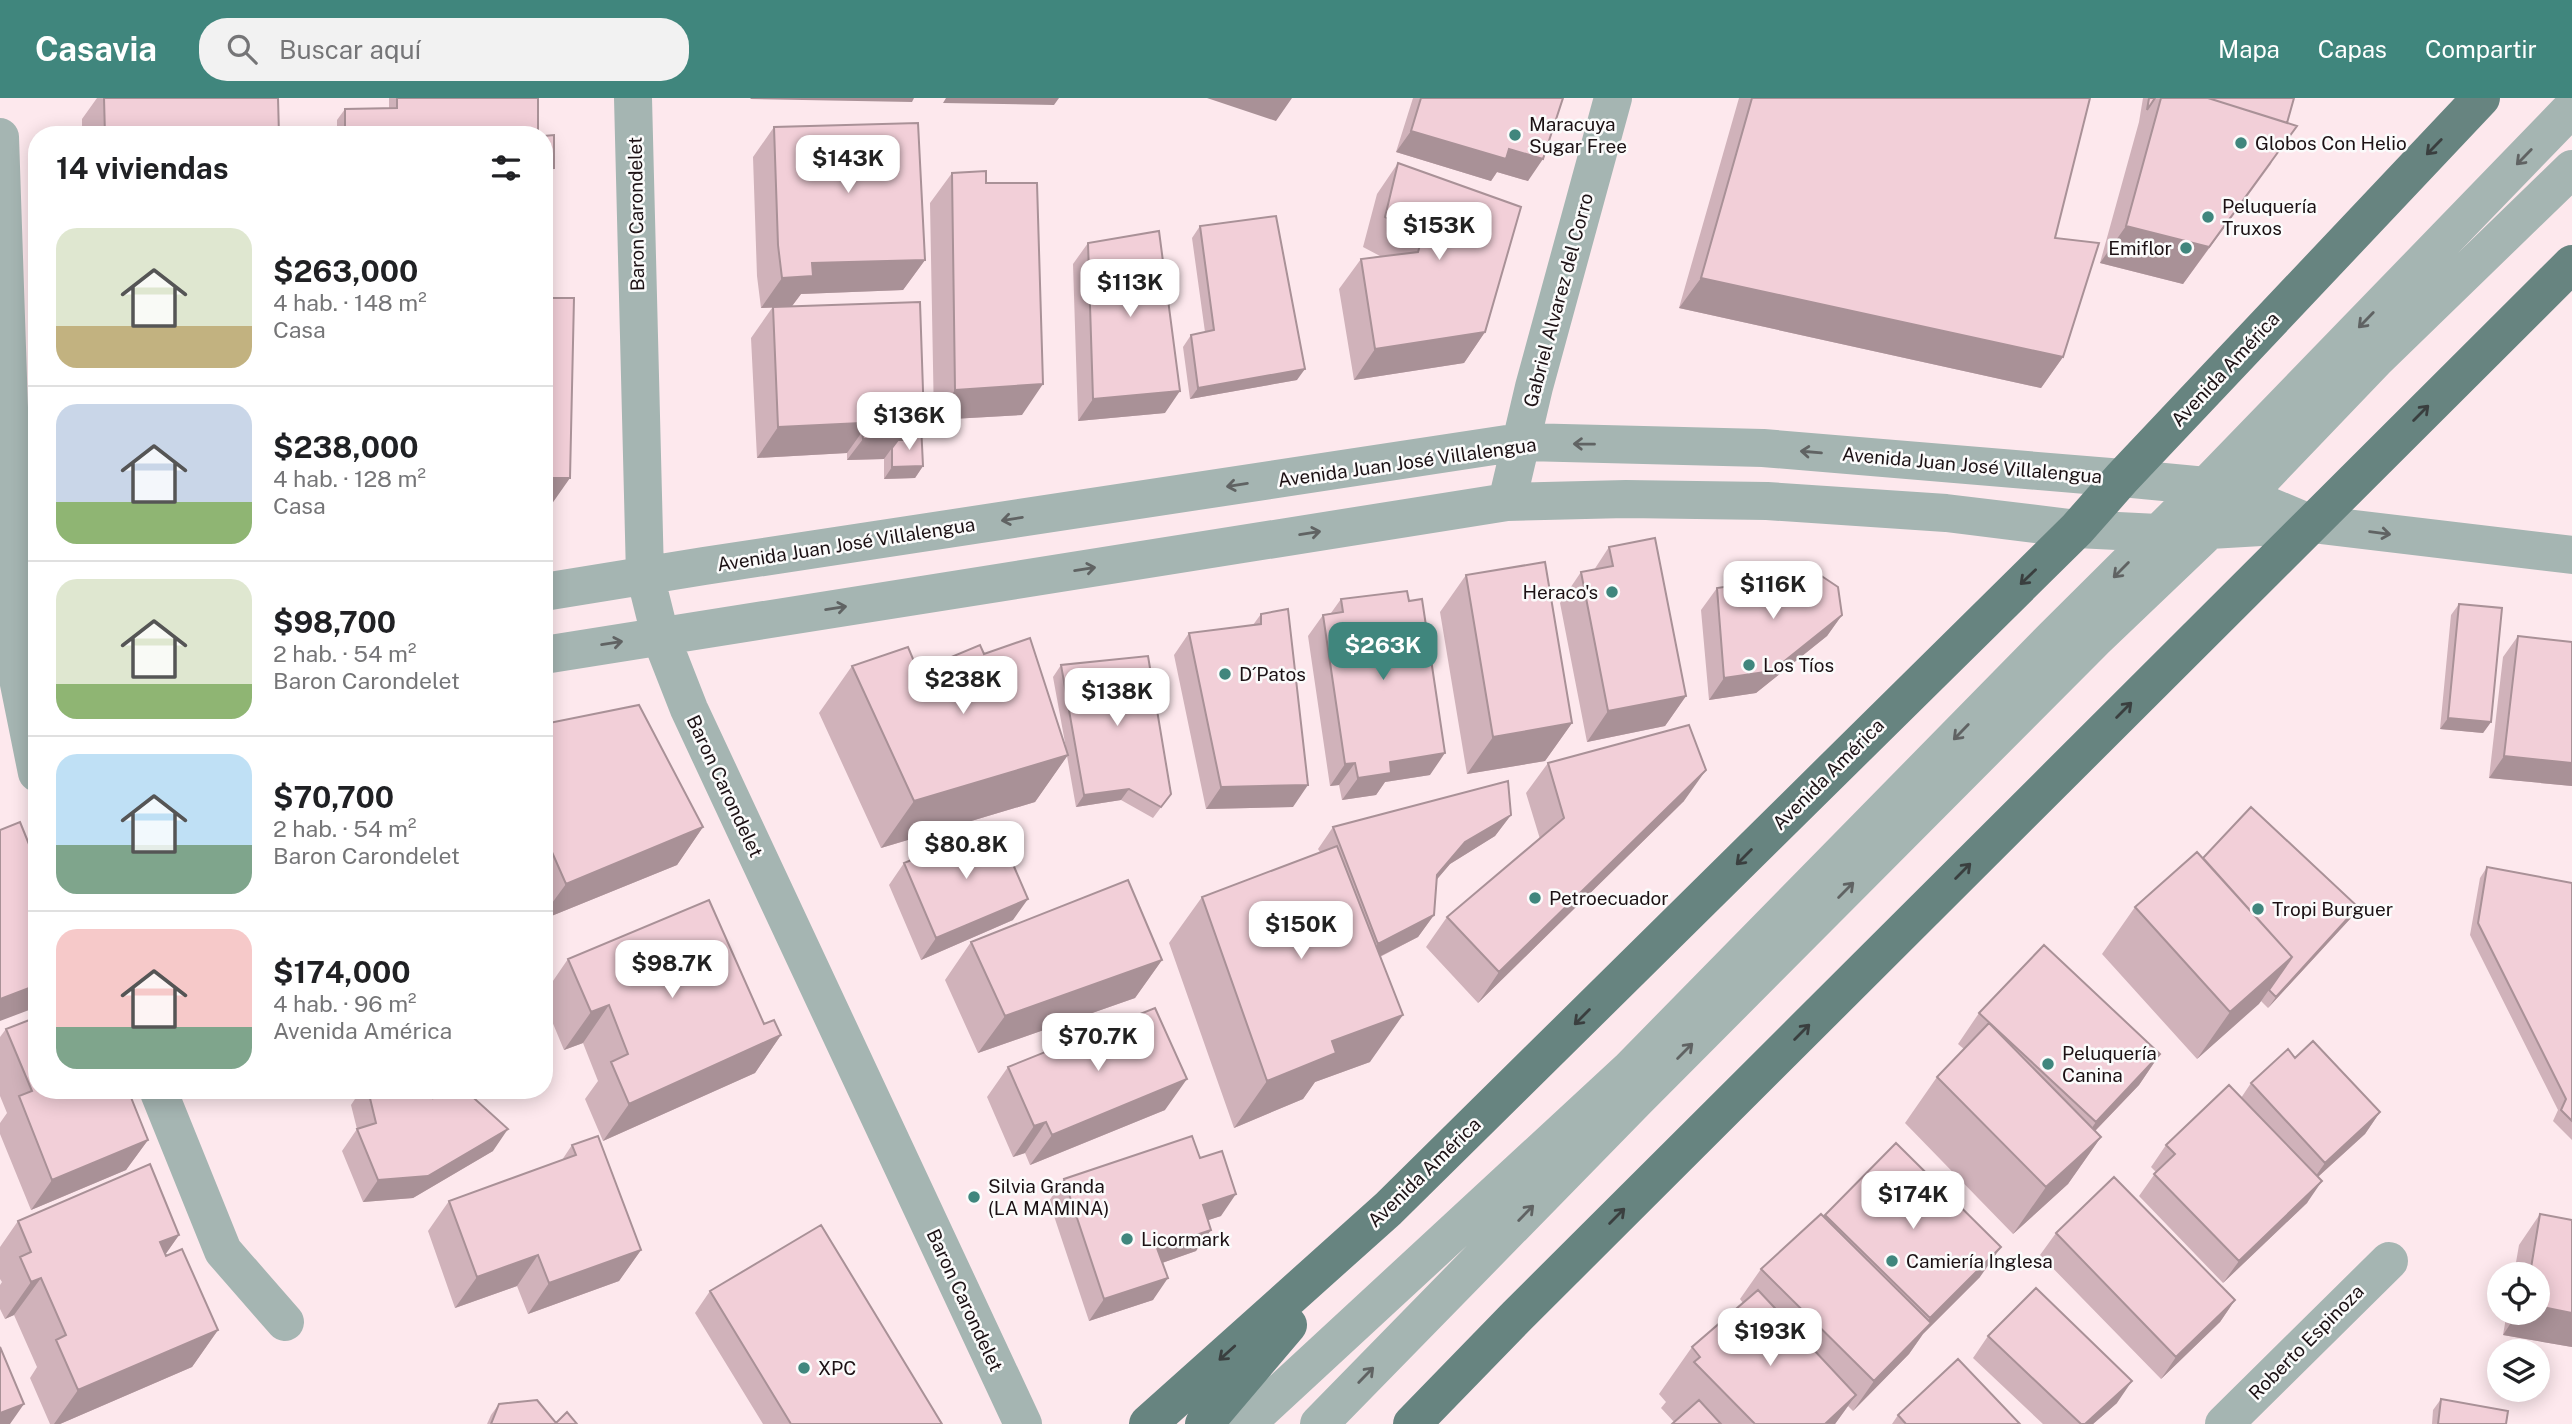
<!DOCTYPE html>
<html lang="es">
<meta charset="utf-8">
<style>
:root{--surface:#fff;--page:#f2f2f2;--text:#202124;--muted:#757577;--line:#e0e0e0;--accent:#40867d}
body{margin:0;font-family:"Public Sans",sans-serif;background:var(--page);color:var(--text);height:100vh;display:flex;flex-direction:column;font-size:26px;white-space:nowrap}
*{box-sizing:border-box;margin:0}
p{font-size:23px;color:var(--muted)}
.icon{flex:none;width:38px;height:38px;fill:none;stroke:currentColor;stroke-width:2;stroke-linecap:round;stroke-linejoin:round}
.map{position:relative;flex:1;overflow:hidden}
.sheet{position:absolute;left:28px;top:28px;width:525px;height:973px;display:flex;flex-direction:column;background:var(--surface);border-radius:28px;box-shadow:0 4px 18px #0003}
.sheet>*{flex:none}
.buttons{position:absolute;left:2487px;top:1164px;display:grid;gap:14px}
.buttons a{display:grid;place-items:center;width:63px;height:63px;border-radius:50%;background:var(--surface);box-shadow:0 4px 18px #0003;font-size:35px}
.price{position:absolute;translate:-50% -60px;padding:0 16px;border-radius:14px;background:#fff;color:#222;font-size:23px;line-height:46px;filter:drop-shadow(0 2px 4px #0008)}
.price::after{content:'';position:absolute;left:50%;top:42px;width:21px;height:16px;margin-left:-10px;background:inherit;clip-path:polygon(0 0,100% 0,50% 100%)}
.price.active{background:var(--accent);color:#fff}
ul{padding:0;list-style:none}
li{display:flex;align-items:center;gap:21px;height:175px;padding:0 28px}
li+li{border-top:2px solid var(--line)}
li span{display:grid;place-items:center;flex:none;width:196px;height:140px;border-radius:21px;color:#555}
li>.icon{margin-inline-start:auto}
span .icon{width:84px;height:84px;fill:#fffc;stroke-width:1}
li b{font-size:30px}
h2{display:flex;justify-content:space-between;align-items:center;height:84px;padding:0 28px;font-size:30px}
header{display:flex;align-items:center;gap:42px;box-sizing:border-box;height:98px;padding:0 35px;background:var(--accent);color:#fff}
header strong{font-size:33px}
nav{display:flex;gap:38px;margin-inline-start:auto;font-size:24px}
.search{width:490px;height:63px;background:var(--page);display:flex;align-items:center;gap:18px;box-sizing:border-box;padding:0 24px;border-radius:28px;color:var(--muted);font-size:26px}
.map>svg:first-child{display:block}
</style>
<header>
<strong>Casavia</strong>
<div class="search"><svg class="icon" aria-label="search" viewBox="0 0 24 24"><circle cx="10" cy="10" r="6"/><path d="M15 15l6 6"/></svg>Buscar aquí</div>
<nav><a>Mapa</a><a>Capas</a><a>Compartir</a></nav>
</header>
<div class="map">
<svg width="2572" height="1326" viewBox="0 0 2572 1326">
<rect width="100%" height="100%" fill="#fde8ed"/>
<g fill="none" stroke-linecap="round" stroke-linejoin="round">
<!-- minor -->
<path stroke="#a5b5b2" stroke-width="38" d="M633,0L645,477L660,537L689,611L1023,1326
M0,39L18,581L37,675
M1507,404L1534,289L1613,0
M544,494L704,468L1520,344L1763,350L2122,380L2206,388L2245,398L2307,424
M544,557L1507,404L1626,401L1767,403L1946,415L2077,431L2158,435L2312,426L2572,457
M158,992L223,1153L285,1224
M1246,1326L1629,972L2053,540L2206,388L2572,10
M1319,1326L1637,1001L2094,542L2245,398L2376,261L2572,71
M2224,1326L2389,1163"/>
<!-- major -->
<path stroke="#678480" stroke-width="38" d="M1148,1326L1388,1111L2077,431L2122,380L2481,0
M1204,1326L1288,1227
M1412,1326L1517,1218L2572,166"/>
</g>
<!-- wall -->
<path fill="#d0b2ba" d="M97,0H278L279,37H82V21Z
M389,0H538V37H337V22L345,11L389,10Z
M1413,0H1563L1528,83L1497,74L1491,83L1396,54Z
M1739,0H2090L2055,140L2063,259L2041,290L1679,210Z
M2143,0H2294L2271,66L2183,186L2100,165L2139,24Z
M774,29L925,162L903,192L801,196L792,208L921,326L923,368L915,380L884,381V361L847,362V355L757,360L751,240L772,210H761L757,178L753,59Z
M1398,65L1485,234L1464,265L1354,282L1339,191L1361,161L1380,158L1363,149L1377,96Z
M952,75L1022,317L934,322L930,105Z
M1200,128L1297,282L1190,301L1183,249L1191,237L1205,234L1192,140Z
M1088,145L1165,315L1078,323L1073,166Z
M1609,449L1686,598L1665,628L1587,644L1560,505L1581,474L1594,472Z
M1466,477L1572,625L1545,663L1467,676L1440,514Z
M1717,490L1842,517L1827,538L1756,595L1709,602L1701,512Z
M1341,501L1409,503L1430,677L1385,684L1376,697L1342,702L1339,687L1330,688L1308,538L1323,517L1331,515Z
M2459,506L2491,624L2483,635L2440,631L2451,517Z
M1261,516L1293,709L1206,711L1174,557L1189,535L1253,527Z
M2518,538L2572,544V688L2489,680L2503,559Z
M984,556L1066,650L1053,579L1061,567L1171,696L1153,720L1121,702L1076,709L1067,658L1035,704L881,750L819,615L852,568L918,573Z
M544,626L703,729L677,767L544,821Z
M1548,665L1684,703L1478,905L1426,849L1447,819L1540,741L1526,695Z
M1511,717L1495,738L1450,766L1437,781L1434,817L1418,839L1380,859L1370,964L1315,984L1303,1001L1234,1030L1169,845L1202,799L1320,754L1318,751L1333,729Z
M2203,760L2358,809L2350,821L2268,910L2261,903L2197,961L2102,856L2135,809Z
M904,765L1013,822L921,862L889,787Z
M2487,769L2572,785V1042L2553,1023L2558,1012L2470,837L2480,780Z
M971,844L1162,862L1135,900L978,955L945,882Z
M568,861L764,926L781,937L755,975L603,1043L585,1001L598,983L583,945L564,952L544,904V896Z
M1979,915L2160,956L2139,987L2095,1033L2101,1039L2068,1086L2013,1136L1905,1025L1937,979L1964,951L1958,946Z
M6,931L148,1042L126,1072L31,1112L0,1036V1025L7,1015L0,998V939Z
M2295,960L2380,1014L2365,1036L2318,1079L2307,1105L2223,1185L2139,1098L2156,1074L2151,1069L2166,1047L2241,1000L2251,985Z
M1008,969L1165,1012L1030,1067L1025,1055L1013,1059L987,999Z
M361,992H429L433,1000L493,1053L413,1100L363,1104L342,1053L357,1031L351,1007Z
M572,1047L641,1152L619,1183L528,1216L517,1188L455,1210L428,1133L449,1103L562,1062Z
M1064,1081L1221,1118L1208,1122L1196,1153L1162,1165L1153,1202L1089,1223L1049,1103Z
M2540,1116L2572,1122V1249L2503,1237L2507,1214H2538V1176H2514L2519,1147Z
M1825,1117L1980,1179L1923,1236L1909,1256L1853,1313L1848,1308L1835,1326H1672L1674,1324L1661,1310L1666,1304L1659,1296L1692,1249L1743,1205L1740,1201L1761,1171Z
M18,1123L179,1137L165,1157L218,1232L192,1269L60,1326H50L30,1280L37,1269L14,1217L5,1221L0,1211V1187L2,1184L0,1181V1149Z
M2056,1135L2235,1202L2220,1224L2161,1281L2040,1157Z
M710,1193L942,1326H763L695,1215Z
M1988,1238L2117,1305L2093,1326H2043L1973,1260Z
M2441,1301L2506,1326H2432L2433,1312Z
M499,1306L556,1325L577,1326H487L491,1317Z
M1898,1317L2020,1326H1892Z"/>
<!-- shaded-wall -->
<path fill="#a99197" d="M751,0H914L912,4L750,1Z
M946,0H1059L1054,7L943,5Z
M1207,0H1292L1276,23Z
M2297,28L2183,186L2100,165L2126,128Z
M1411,33L1509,51L1543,61L1528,83L1497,74L1491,83L1396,54Z
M544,70H554L546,81H544Z
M925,162L903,192L801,196L792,208L761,210L782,180L812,165Z
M1701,180L2063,259L2041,290L1679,210Z
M1485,234L1464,265L1354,282L1375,251Z
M1305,271L1297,282L1190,301L1198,290Z
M1043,286L1022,317L934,322L955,292Z
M1180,293L1165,315L1078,323L1093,301Z
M924,322L902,353L892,350L884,361L847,362L863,341L862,334L847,355L757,360L778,329Z
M923,368L915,380L884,381L892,369Z
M544,380H570L549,410H544Z
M1842,517L1827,538L1756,595L1709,602L1724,580Z
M1686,598L1665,628L1587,644L1608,613Z
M2448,620L2491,624L2483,635L2440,631Z
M1572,625L1545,663L1467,676L1493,639Z
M1445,655L1430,677L1385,684L1376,697L1342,702L1358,680L1390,664Z
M1068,657L1035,704L881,750L914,703Z
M2504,658L2572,665V688L2489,680Z
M1355,665L1339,687L1330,688L1345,666Z
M1706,672L1684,703L1478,905L1499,874Z
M1308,687L1293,709L1206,711L1221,689Z
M1129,691L1121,702L1076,709L1084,697Z
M1511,717L1495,738L1450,766L1422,799L1437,777L1465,744Z
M703,729L677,767L544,821V816L566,786Z
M1028,801L1013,822L921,862L936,840Z
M2358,809L2350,821L2268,910L2276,899Z
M1434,817L1418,839L1363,867L1378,846Z
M2292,859L2259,906L2197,961L2230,914Z
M1162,862L1135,900L978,955L1005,918Z
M37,887V909L0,923V901Z
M609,907L583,945L564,952L591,914Z
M1403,917L1370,964L1315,984L1303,1001L1234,1030L1267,983L1332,943Z
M781,937L755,975L603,1043L629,1006Z
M2160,956L2139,987L2074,1055L2096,1024Z
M1187,981L1165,1012L1030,1067L1052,1037Z
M2380,1014L2365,1036L2310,1086L2325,1065Z
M1046,1024L1025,1055L1013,1059L1034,1028Z
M508,1031L493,1053L413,1100L363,1104L378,1082Z
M2101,1039L2068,1086L2013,1136L2046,1089Z
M148,1042L126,1072L31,1112L52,1082Z
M2322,1083L2307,1105L2223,1185L2239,1163Z
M1236,1096L1221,1118L1187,1129L1203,1107Z
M1211,1132L1196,1153L1142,1172L1157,1150Z
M179,1137L153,1174L160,1144Z
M2001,1149L1980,1179L1923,1236L1909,1256L1853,1313L1874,1283L1916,1240L1930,1220Z
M641,1152L619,1183L528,1216L549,1185Z
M538,1157L517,1188L455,1210L477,1179Z
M41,1180L14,1217L5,1221L31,1184Z
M1168,1180L1153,1202L1089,1223L1104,1201Z
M2235,1202L2220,1224L2161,1281L2176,1259Z
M2538,1208L2572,1215V1249L2503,1237L2518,1214H2538Z
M218,1232L192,1269L60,1326H54L78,1292Z
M2132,1283L2117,1305L2093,1326H2085Z
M1856,1297L1835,1326H1825Z
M24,1306L10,1326H0V1315Z"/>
<!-- building -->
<path fill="#f2cfd8" stroke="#a99197" stroke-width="2" d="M104,0H278L279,37H105Z
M397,0H538V37H345V11L397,10Z
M1421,0H1563L1543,61L1509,51L1506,61L1411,33Z
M1752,0H2090L2055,140L2099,145L2063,259L1701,180Z
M2149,0H2155L2147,12Z
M2161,0H2208L2297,28L2209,149L2126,128Z
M2208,0H2294L2287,25Z
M918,25L925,162L812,165L813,178L782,180L778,147L774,29Z
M554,37V70H544V38Z
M1398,65L1521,109L1485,234L1375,251L1361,161L1418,154L1422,140L1385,119Z
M986,73V85H1037L1043,286L955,292L952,75Z
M1276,118L1305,271L1198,290L1191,237L1214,232L1200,128Z
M1159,133L1180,293L1093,301L1088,145Z
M544,200H574L570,380H544Z
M920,204L924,322L778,329L773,209Z
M921,326L923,368L892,369V350L898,342H910Z
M899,332V340L863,341L862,334Z
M1655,440L1686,598L1608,613L1581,474L1613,468L1609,449Z
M1545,464L1572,625L1493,639L1466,477Z
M1817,475L1838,489L1842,517L1772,573L1724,580L1717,490Z
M1407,493L1409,503L1422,501L1445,655L1390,664L1391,675L1358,680L1355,665L1345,666L1323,517L1343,514L1341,501Z
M2459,506L2502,510L2491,624L2448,620Z
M1288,511L1308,687L1221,689L1189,535L1261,526V516Z
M2518,538L2572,544V665L2504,658Z
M1030,540L1068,657L914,703L852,568L908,549L918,573L980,547L984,556Z
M1148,558L1171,696L1161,709L1129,691L1084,697L1061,567Z
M639,607L703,729L566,786L544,736V626Z
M1689,627L1706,672L1499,874L1447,819L1564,720L1548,665Z
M1508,683L1511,717L1465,744L1437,777L1434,817L1378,846L1333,729Z
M2251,709L2358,809L2276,899L2269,892L2292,859L2203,760Z
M20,724L37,766V887L0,901V732Z
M996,727L1028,801L936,840L904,765Z
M1337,748L1403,917L1332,943L1336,955L1267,983L1202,799Z
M2197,754L2292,859L2230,914L2135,809Z
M2487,769L2572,785V1023L2561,1012L2566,1001L2478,825Z
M1128,782L1162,862L1005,918L971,844Z
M709,802L764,926L774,922L781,937L629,1006L611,964L628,956L609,907L591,914L568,861Z
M2044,847L2160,956L2096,1024L1979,915Z
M1155,910L1187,981L1052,1037L1046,1024L1034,1028L1008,969Z
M37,919V992H128L148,1042L52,1082L19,998L32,993L6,931Z
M1989,925L2101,1039L2046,1089L1937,979Z
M2313,943L2380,1014L2325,1065L2251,985L2288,951L2295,960Z
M2229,987L2322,1083L2239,1163L2154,1076L2175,1056L2166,1047Z
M368,992H429L433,1000L446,992H465L508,1031L428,1078L378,1082L357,1031L376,1025Z
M598,1038L641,1152L549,1185L538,1157L477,1179L449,1103L576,1057L572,1047Z
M1192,1038L1200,1060L1222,1053L1236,1096L1203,1107L1211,1132L1157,1150L1168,1180L1104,1201L1064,1081Z
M1896,1045L2001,1149L1930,1220L1825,1117Z
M150,1066L179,1137L160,1144L166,1158L182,1151L218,1232L78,1292L56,1242L66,1237L41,1180L31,1184L20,1159L31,1154L18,1123Z
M2114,1079L2235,1202L2176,1259L2056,1135Z
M1821,1116L1931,1225L1874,1283L1761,1171Z
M2540,1116L2572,1122V1215L2538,1208V1176H2530Z
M821,1127L942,1326H791L710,1193Z
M2036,1190L2132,1283L2085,1326H2081L1988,1238Z
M1758,1192L1856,1297L1825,1326H1755L1694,1264L1700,1259L1692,1249Z
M0,1249L24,1306L0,1315Z
M1958,1261L2020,1326H1906L1898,1317Z
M2441,1301L2508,1313L2506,1326H2438Z
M537,1302L556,1325L567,1314L577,1326H491L499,1306Z
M1699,1302L1721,1326H1672Z"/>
<!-- one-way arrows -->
<defs><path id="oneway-shaft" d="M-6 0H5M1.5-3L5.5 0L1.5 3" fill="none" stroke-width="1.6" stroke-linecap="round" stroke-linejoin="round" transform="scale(1.75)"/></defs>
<g stroke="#3a3f3f">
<use href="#oneway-shaft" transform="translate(2434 49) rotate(134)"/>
<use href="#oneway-shaft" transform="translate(2421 315) rotate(-45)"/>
<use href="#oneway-shaft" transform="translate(2028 479) rotate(136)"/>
<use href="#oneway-shaft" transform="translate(2124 612) rotate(-45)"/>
<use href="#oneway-shaft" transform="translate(1744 759) rotate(135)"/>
<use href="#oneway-shaft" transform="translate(1963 773) rotate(-45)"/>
<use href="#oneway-shaft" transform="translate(1582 919) rotate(135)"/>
<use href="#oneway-shaft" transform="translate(1802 934) rotate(-45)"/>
<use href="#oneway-shaft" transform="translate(1617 1118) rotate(-45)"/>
<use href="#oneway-shaft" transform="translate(1227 1255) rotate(138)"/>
</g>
<g stroke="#606363">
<use href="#oneway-shaft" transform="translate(2524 59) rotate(134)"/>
<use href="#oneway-shaft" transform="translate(2366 222) rotate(134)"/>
<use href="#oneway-shaft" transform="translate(1584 346) rotate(-179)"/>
<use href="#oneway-shaft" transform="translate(1811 354) rotate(-175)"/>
<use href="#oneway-shaft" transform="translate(1237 387) rotate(171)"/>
<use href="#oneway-shaft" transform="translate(1012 421) rotate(171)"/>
<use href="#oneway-shaft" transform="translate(1310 435) rotate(-9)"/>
<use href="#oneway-shaft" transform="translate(2380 435) rotate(7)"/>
<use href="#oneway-shaft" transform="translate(1085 471) rotate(-9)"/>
<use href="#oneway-shaft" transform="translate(2121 472) rotate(135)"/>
<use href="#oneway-shaft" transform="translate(836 510) rotate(-9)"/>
<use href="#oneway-shaft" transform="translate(612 545) rotate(-9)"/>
<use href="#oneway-shaft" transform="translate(1961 634) rotate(134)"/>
<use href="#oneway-shaft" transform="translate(1846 792) rotate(-45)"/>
<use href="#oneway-shaft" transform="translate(1685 953) rotate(-45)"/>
<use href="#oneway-shaft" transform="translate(1526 1115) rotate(-46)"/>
<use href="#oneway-shaft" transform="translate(1366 1277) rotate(-46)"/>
</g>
<!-- markers -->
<g fill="#40867d" stroke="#fbfbfb" stroke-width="2.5">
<circle cx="1515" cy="37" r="7"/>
<circle cx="2241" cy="45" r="7"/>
<circle cx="2208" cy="119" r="7"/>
<circle cx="2186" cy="150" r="7"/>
<circle cx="1612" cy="494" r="7"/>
<circle cx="1749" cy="567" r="7"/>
<circle cx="1225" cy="576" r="7"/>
<circle cx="1535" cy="800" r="7"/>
<circle cx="2258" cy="811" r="7"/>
<circle cx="2048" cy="966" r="7"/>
<circle cx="974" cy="1099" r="7"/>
<circle cx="1127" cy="1141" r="7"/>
<circle cx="1892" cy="1163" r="7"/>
<circle cx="804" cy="1270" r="7"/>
</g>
<g text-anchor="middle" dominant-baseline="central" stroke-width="5" stroke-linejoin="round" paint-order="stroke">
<!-- poi labels -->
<g font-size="19" fill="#1c1114" stroke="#fbfbfb" text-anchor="start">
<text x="1529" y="26">Maracuya<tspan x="1529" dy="22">Sugar Free</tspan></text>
<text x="2255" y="45">Globos Con Helio</text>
<text x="2222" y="108">Peluquería<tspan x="2222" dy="22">Truxos</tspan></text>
<text x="2172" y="150" text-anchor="end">Emiflor</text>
<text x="1598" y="494" text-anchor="end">Heraco's</text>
<text x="1763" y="567">Los Tíos</text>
<text x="1239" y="576">D´Patos</text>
<text x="1549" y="800">Petroecuador</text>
<text x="2272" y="811">Tropi Burguer</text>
<text x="2062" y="955">Peluquería<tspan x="2062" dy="22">Canina</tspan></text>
<text x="988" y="1088">Silvia Granda<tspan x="988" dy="22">(LA MAMINA)</tspan></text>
<text x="1141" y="1141">Licormark</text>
<text x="1906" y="1163">Camiería Inglesa</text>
<text x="818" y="1270">XPC</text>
</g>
<!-- street labels -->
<g font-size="19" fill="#1c1114" stroke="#fbfbfb">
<text transform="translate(636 116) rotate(-91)">Baron Carondelet</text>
<text transform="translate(1558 202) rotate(-75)">Gabriel Alvarez del Corro</text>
<text transform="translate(2225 271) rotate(-47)">Avenida América</text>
<text transform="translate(1407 364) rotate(-8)">Avenida Juan José Villalengua</text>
<text transform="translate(1972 367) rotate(5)">Avenida Juan José Villalengua</text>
<text transform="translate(846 446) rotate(-9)">Avenida Juan José Villalengua</text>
<text transform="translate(1828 676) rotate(-45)">Avenida América</text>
<text transform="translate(725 688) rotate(65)">Baron Carondelet</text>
<text transform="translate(1424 1074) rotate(-44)">Avenida América</text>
<text transform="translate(965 1202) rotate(65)">Baron Carondelet</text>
<text transform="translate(2306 1244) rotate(-45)">Roberto Espinoza</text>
</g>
</g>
</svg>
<div class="buttons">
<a><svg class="icon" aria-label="locate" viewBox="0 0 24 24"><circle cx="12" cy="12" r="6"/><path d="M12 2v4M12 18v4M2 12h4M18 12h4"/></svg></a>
<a><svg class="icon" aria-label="layers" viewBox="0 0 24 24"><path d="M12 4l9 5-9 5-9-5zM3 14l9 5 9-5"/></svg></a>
</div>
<b class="price" style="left:848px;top:97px">$143K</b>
<b class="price" style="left:1439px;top:164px">$153K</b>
<b class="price" style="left:1130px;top:221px">$113K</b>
<b class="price" style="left:909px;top:354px">$136K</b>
<b class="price" style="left:1773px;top:523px">$116K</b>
<b class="price active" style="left:1383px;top:584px">$263K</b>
<b class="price" style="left:963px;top:618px">$238K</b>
<b class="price" style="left:1117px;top:630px">$138K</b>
<b class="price" style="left:966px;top:783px">$80.8K</b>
<b class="price" style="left:1301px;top:863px">$150K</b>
<b class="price" style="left:672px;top:902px">$98.7K</b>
<b class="price" style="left:1098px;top:975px">$70.7K</b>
<b class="price" style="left:1913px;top:1133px">$174K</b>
<b class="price" style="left:1770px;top:1270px">$193K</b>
<section class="sheet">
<h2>14 viviendas<svg class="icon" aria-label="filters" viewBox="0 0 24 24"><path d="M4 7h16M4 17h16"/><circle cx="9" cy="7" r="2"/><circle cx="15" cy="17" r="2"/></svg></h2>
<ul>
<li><span style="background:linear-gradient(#dfe7d0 70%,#c2b280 0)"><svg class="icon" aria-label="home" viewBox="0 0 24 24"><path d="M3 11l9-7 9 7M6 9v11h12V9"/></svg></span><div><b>$263,000</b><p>4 hab. · 148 m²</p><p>Casa</p></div></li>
<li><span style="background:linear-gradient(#c9d6e8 70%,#8fb573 0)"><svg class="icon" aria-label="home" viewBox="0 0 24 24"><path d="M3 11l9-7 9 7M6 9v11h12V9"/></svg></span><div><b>$238,000</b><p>4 hab. · 128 m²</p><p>Casa</p></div></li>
<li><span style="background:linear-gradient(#dfe7d0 75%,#8fb573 0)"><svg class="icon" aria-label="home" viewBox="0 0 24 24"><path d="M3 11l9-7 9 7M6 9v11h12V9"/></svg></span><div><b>$98,700</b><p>2 hab. · 54 m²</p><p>Baron Carondelet</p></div></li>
<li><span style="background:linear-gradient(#bfe0f5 65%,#7fa58c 0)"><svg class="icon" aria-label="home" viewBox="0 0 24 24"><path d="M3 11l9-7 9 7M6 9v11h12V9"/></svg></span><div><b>$70,700</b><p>2 hab. · 54 m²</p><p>Baron Carondelet</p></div></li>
<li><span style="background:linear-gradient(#f6c9c9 70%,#7fa58c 0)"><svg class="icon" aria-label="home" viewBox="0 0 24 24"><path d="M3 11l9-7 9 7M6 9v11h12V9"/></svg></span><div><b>$174,000</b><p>4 hab. · 96 m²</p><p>Avenida América</p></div></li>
</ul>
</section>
</div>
